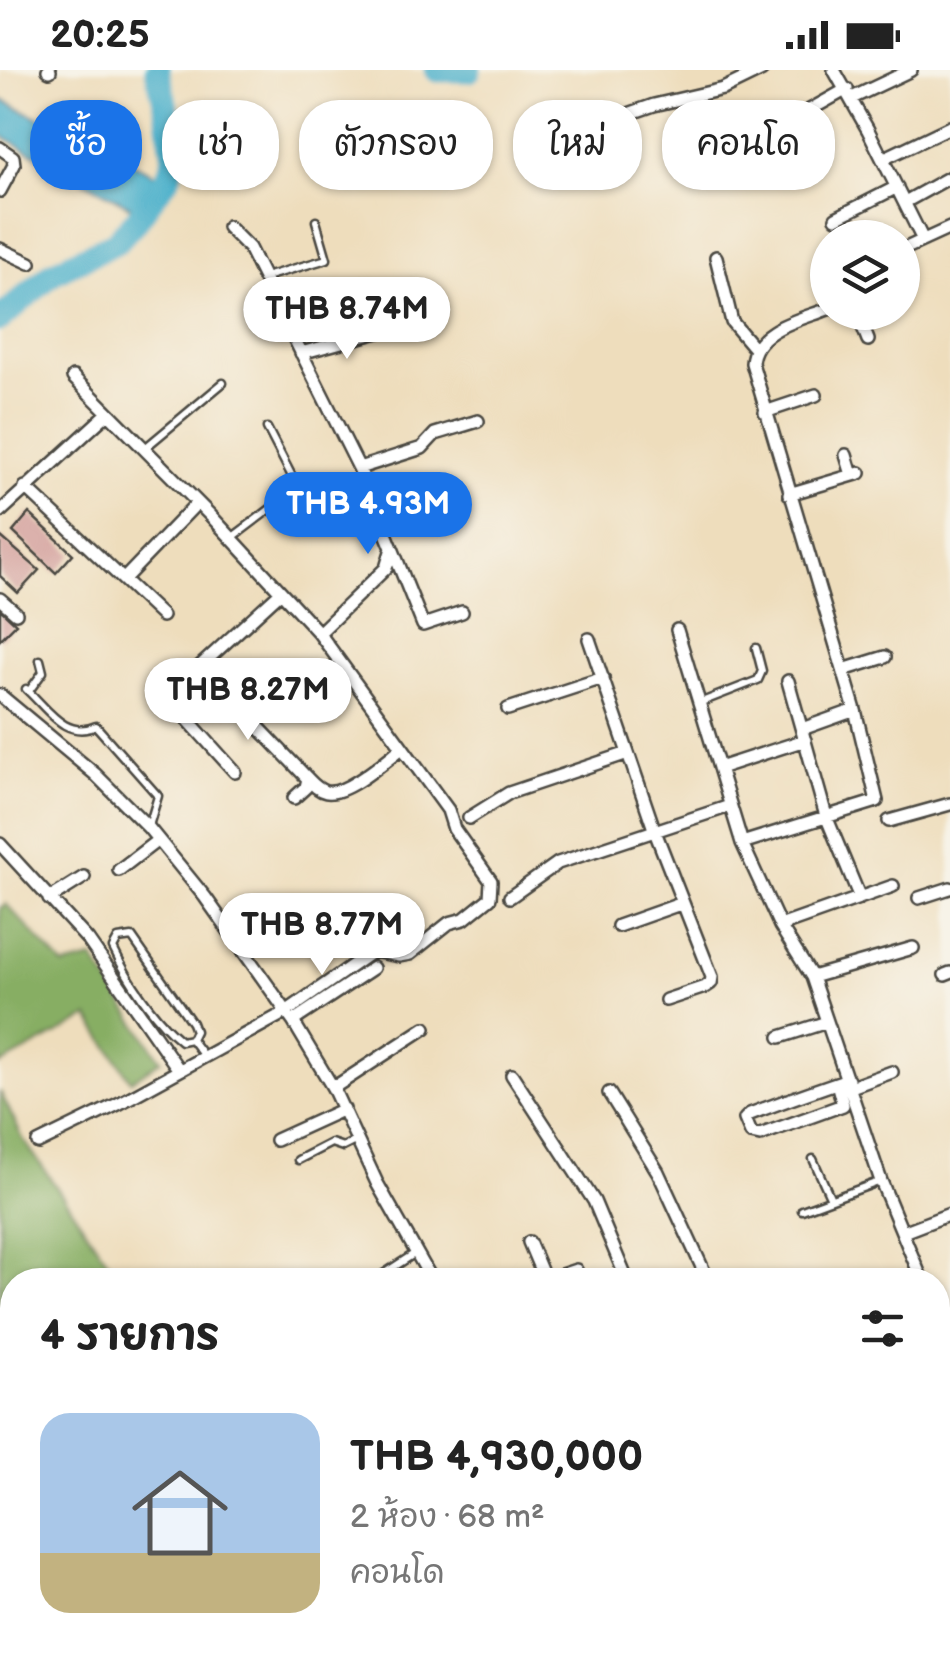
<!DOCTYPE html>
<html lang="th">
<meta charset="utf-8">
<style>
:root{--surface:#fff;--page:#f2f2f2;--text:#222;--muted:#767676;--line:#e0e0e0;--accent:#1a73e8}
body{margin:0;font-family:"Balsamiq Sans","Playpen Sans Thai",sans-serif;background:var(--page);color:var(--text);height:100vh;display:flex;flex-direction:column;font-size:38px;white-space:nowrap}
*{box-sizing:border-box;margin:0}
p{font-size:32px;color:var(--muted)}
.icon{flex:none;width:55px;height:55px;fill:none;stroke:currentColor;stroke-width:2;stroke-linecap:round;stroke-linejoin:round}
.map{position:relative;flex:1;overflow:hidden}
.drawer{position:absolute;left:0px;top:1198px;width:950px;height:392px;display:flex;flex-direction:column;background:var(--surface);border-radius:40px 40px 0 0;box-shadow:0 2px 8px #0004}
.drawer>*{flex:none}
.guide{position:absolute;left:30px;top:30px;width:890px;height:90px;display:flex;gap:20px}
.fabs{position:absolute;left:810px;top:150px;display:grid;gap:20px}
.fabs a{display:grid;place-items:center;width:110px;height:110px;border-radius:50%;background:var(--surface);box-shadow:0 2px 8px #0004;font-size:50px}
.price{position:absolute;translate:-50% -85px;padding:0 22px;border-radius:35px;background:#fff;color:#222;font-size:32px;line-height:65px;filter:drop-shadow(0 2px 5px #0008)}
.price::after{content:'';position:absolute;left:50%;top:60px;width:30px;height:22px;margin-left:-15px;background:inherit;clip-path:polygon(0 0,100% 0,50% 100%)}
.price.on{background:var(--accent);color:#fff}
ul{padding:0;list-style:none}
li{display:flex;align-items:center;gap:30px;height:250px;padding:0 40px}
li+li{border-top:2px solid var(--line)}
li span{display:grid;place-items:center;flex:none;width:280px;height:200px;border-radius:30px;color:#555}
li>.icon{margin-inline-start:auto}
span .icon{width:120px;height:120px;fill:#fffc;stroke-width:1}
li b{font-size:42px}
h2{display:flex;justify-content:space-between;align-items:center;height:120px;padding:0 40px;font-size:42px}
.tag{padding:0 35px;border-radius:40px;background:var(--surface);box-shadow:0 2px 8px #0004;font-size:35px;line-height:90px}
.tag.on{background:var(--accent);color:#fff}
.status{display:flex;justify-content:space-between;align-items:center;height:70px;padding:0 50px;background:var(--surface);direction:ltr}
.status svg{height:28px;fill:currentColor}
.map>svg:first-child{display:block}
</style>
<div class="status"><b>20:25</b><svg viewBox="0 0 49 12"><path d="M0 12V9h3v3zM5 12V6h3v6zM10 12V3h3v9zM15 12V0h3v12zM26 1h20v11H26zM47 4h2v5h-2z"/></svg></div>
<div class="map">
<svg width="950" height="1588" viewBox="0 0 950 1588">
<rect width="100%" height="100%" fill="#f7f3e8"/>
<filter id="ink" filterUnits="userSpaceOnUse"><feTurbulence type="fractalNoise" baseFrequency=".01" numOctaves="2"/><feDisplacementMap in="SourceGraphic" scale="20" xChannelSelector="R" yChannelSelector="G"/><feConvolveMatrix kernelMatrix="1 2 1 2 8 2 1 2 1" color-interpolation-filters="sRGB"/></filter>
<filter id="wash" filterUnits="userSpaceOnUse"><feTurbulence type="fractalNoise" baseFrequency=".0048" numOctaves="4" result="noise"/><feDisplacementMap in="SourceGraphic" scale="40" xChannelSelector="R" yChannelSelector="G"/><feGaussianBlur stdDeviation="2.25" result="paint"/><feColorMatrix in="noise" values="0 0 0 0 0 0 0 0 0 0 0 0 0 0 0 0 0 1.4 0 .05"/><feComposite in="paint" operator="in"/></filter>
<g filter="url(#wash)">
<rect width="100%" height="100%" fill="#eeddbc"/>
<!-- forest -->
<path fill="#87ae64" stroke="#596c48" stroke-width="2.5" d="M6,834L64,896L93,889L161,990L131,1011L89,947L0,995V838Z
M0,1021L23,1069L121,1210H12V1491L0,1499Z
M91,1578H250L253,1588H94Z"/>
<!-- water -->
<path fill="#4cb0cb" stroke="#3c6e7b" stroke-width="2.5" d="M0,29L149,101L161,110L139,141L0,65Z"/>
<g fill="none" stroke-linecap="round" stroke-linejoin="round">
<!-- river -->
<path stroke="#4cb0cb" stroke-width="25" d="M437,0H469
M0,249L54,202L116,172L137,149L168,107L174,89L167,40L157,0"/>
</g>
<g id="blocks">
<!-- building -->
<path fill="#d29b98" d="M29,443L73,484L56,503L13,462Z
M0,466L39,500L18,523L0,506Z
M0,539L16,554L0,570Z"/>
</g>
</g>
<g filter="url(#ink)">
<use href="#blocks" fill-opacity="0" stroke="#484641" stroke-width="2.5"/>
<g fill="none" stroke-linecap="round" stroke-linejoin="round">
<!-- service casing -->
<g stroke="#484641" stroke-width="11">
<path id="service" d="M265,207L327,189L316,151
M145,378L223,313
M233,467L298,418L267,358
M26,619C48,639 65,670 96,656L158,726L149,756
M29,621L43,602L40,590
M699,633L758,610L762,601L756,578
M191,969L181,971C154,949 128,910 113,878L118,869L132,867L192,953L195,961L191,969L203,985
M813,1089L831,1129
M298,1090L331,1073L343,1077L357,1070
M802,1140L881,1111
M374,1210L417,1182"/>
</g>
<!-- minor casing -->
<g stroke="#484641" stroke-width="16">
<path id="minor" d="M48,0L50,1
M834,0L868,60L923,170
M852,28L911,0
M799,46L847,19
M551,71L654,35L723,19L762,0
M0,78L13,87L14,95L0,121
M883,89L950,57
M905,132L950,107
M836,148L897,117
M228,157L249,178L359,398L422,378L435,364L478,351
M0,179L30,193
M902,180L950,158
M716,187L732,252L754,278
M857,242L868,270
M301,283L382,261
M765,342L816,325
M846,385L852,405
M25,417L162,546
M789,424L860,403
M0,442L108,343
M392,478L423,555L462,542
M124,509L197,433
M0,529L16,543
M677,560L742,773L780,856L812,907L881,1111L922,1210
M319,563L386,498L392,478L359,398
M589,569L654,759L712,907L711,913L705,917L666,930
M843,600L885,587
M788,611L826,746L860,828
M223,620L308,709L306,717L294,728
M0,625L95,704L148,757L205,827L293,951L333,1018L377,1113L432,1210
M508,639L603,608
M802,659L855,640
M719,698L805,670
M235,702L171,631L174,620L281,522
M306,707C312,713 317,720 326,722C346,726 386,690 402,678
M469,748L509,723L628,683
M889,751L950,734
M742,773L877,731L855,640L752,293C754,259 800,250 828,239
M0,774L88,870L179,1000
M119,800L158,770
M510,827L558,793L730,736
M919,828L950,818
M49,829L84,807
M618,856L683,833
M780,856L893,816
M945,905L950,903
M812,907L913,878
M293,951L373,898
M780,967L827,952
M512,1005L594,1131L627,1210
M837,1013L843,1035L760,1065L751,1063L745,1049L750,1044C782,1032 815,1020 848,1009
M851,1017L892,1002
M333,1018L425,958
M609,1023L658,1102L708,1210
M276,1070L344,1039
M38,1073L120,1033L286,942L373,881L399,886L410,884L449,853L464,849L490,828L491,811L454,759L448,740L319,563L211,446L73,307
M903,1162L950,1144
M529,1172L545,1210
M546,1210L576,1200
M938,1247L950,1278
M938,1343L950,1338
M82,1578L87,1588
M297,1578L301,1588
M492,1578L495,1588
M576,1588L599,1578"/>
</g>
<!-- service -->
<use href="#service" stroke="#fff" stroke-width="6"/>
<!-- minor -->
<use href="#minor" stroke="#fff" stroke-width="11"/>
</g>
</g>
</svg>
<div class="fabs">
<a><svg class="icon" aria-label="layers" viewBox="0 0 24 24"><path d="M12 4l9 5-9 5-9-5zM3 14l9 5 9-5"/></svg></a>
</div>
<b class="price" style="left:347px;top:292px">THB 8.74M</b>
<b class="price on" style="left:368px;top:487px">THB 4.93M</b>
<b class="price" style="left:248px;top:673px">THB 8.27M</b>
<b class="price" style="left:322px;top:908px">THB 8.77M</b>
<div class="guide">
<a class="tag on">ซื้อ</a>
<a class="tag">เช่า</a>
<a class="tag">ตัวกรอง</a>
<a class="tag">ใหม่</a>
<a class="tag">คอนโด</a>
</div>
<section class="drawer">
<h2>4 รายการ<svg class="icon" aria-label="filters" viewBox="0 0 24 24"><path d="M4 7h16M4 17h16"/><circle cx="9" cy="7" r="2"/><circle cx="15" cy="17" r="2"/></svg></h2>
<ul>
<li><span style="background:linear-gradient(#a9c7e8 70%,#c2b280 0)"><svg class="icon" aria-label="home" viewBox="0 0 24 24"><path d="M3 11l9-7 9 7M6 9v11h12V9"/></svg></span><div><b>THB 4,930,000</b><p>2 ห้อง · 68 m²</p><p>คอนโด</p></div></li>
</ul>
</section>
</div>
